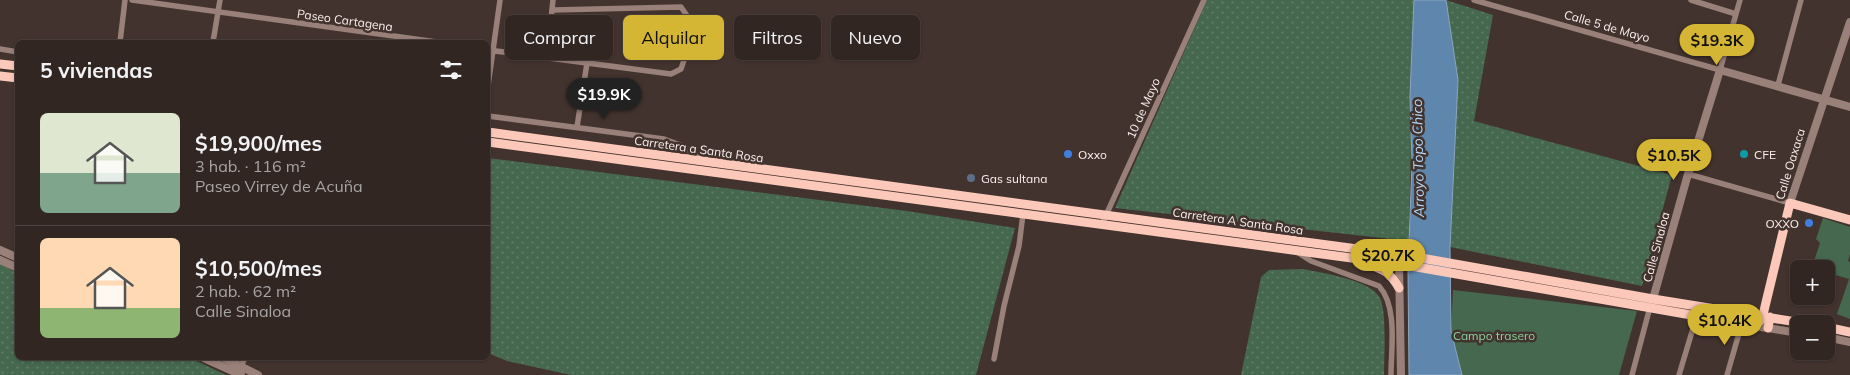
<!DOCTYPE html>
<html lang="es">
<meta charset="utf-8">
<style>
:root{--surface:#322622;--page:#3a2e2a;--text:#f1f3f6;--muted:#a8a5a5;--line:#4d4340;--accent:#d5b534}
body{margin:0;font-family:Mulish,sans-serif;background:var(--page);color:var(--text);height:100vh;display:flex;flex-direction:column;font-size:19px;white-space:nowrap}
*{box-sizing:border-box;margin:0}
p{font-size:16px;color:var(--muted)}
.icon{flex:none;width:28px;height:28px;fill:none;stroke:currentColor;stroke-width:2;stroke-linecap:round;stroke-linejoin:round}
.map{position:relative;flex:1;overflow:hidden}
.side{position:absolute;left:15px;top:40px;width:475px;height:320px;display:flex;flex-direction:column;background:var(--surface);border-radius:8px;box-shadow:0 1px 4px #0004,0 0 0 1px var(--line)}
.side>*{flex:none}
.top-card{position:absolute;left:505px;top:15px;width:475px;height:45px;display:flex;gap:10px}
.buttons{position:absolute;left:1790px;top:260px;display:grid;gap:10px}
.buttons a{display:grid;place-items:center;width:45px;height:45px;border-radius:8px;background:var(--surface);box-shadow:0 1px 4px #0004,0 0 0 1px var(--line);font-size:25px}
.price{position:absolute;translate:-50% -42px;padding:0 11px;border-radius:18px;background:var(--accent);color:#111;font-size:16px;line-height:32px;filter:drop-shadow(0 1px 2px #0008)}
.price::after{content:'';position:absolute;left:50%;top:30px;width:15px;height:11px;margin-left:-8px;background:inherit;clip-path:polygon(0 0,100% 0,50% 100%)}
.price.current{background:#222;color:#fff}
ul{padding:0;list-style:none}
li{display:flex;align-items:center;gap:15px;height:125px;padding:0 25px}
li+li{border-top:1px solid var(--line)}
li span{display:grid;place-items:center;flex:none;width:140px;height:100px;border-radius:8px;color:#555}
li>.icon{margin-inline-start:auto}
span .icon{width:60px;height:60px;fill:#fffc;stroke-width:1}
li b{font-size:21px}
h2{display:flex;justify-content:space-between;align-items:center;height:60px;padding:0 25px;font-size:21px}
.chip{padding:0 18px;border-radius:8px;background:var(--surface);box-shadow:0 1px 4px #0004,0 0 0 1px var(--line);font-size:18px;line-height:45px}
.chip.current{background:var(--accent);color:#111}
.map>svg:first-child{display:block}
</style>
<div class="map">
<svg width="1850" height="375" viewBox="0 0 1850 375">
<defs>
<pattern id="grass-dots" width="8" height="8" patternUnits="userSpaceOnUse" patternTransform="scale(1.25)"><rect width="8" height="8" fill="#45684f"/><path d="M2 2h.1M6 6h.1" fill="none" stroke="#617e68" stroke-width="1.8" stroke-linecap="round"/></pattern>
</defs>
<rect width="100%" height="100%" fill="#43332e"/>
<!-- grass -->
<path fill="url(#grass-dots)" d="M1207,0H1414L1409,241L1115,208Z
M1446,0L1493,15L1474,121L1672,175L1642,286L1450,247L1458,80Z
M488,158L907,211L1015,228L976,375H571L507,361L488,353Z
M0,264L17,273L18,358H190L226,375H0Z
M1303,269C1323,273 1371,280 1380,298C1387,312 1384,358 1384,375H1241L1261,277L1269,270Z"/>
<!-- park -->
<path fill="#45684f" d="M1823,218L1850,227V254L1848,261L1850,262V319L1837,314L1849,279L1826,272V269L1812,267L1820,243L1816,239Z
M1453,290L1637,311L1619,375H1462L1451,331Z"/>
<!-- water -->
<path fill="#5f86ad" stroke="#8ea6c0" d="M1414,0H1446L1458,80L1450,247L1451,331L1462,375H1409L1408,271L1412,163L1410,96Z"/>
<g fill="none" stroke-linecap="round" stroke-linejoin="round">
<!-- minor -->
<path stroke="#998079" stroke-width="5.5" d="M132,0L437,42
M1474,0L1720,70L1740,0
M1691,0L1736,14
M120,42L125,0
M213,42L220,0
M0,49L18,52
M488,50L671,74L681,69L685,57L688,17L681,7L553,10
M547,56L553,0
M1778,85L1801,0
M488,86L500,0
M488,116L664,139L683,146L703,160
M577,127L587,63
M1688,174L1790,203
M1102,224L1204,0
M1297,252L1311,261L1379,286C1398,307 1391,349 1391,375
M994,359L1004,306L1019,246L1023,214
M241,366L245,358
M1632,375L1650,307
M1679,375L1697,315
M1727,375L1742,323"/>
<!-- tertiary -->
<path stroke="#998079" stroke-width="8" d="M1790,203L1850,22
M0,250L18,258
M0,260L18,268
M1399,265L1401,375
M1653,299L1688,174L1720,70L1850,107
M1754,326L1799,333
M1826,337L1850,342
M204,358L241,375
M224,358L258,375"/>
<!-- primary -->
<path stroke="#fcc8ba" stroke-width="9" d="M0,64L18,66
M0,76L18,78
M488,132L1410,256L1653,299L1809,324
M488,142L1411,266L1754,326L1762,319L1790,203L1850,220
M1369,265C1384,269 1391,274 1399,288
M1826,327L1850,332
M1768,328L1770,317"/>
</g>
<!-- markers -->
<g fill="#3f7fe0" stroke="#43332e" stroke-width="2">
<circle cx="1068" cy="154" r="5"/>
<circle cx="1809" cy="223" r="5"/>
</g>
<circle fill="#0f9aa8" stroke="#43332e" stroke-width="2" cx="1744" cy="154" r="5"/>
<circle fill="#5c6f8a" stroke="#43332e" stroke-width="2" cx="971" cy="178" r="5"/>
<g text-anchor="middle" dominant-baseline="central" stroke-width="5" stroke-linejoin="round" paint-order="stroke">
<!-- street labels -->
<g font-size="12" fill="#faefec" stroke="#43332e">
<text transform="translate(345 20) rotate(8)">Paseo Cartagena</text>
<text transform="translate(1607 26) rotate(16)">Calle 5 de Mayo</text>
<text transform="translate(1143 108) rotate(-66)">10 de Mayo</text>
<text transform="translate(699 149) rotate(8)">Carretera a Santa Rosa</text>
<text transform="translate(1790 164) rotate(-73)">Calle Oaxaca</text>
<text transform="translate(1238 221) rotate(8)">Carretera A Santa Rosa</text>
<text transform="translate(1656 247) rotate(-75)">Calle Sinaloa</text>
</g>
<!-- poi labels -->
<g font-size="12" fill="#faefec" stroke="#43332e" text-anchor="start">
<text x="1078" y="154">Oxxo</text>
<text x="1754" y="154">CFE</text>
<text x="981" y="178">Gas sultana</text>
<text x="1799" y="223" text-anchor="end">OXXO</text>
</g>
<!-- park labels -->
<g font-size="12" fill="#88d29f" stroke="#43332e">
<text x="1494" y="335">Campo trasero</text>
</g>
<!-- water labels -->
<g font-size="14" font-style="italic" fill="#b2d6f9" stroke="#43332e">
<text transform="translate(1418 158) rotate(-91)">Arroyo Topo Chico</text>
</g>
</g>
</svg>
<div class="buttons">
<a>+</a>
<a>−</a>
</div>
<b class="price" style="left:1717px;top:66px">$19.3K</b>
<b class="price current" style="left:604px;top:120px">$19.9K</b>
<b class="price" style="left:1674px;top:181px">$10.5K</b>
<b class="price" style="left:1388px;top:281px">$20.7K</b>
<b class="price" style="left:1725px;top:346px">$10.4K</b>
<div class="top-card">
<a class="chip">Comprar</a>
<a class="chip current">Alquilar</a>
<a class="chip">Filtros</a>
<a class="chip">Nuevo</a>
</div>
<section class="side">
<h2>5 viviendas<svg class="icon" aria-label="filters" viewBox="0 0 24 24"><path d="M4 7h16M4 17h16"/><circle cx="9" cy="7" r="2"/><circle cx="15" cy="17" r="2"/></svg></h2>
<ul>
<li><span style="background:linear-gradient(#dfe7d0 60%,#7fa58c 0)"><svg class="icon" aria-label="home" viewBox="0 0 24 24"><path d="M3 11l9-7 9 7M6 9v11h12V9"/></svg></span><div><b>$19,900/mes</b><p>3 hab. · 116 m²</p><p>Paseo Virrey de Acuña</p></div></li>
<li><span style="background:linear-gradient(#ffd9b3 70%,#8fb573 0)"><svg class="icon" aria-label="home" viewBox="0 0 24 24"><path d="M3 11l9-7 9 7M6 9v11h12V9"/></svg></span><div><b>$10,500/mes</b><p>2 hab. · 62 m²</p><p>Calle Sinaloa</p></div></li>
</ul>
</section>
</div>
